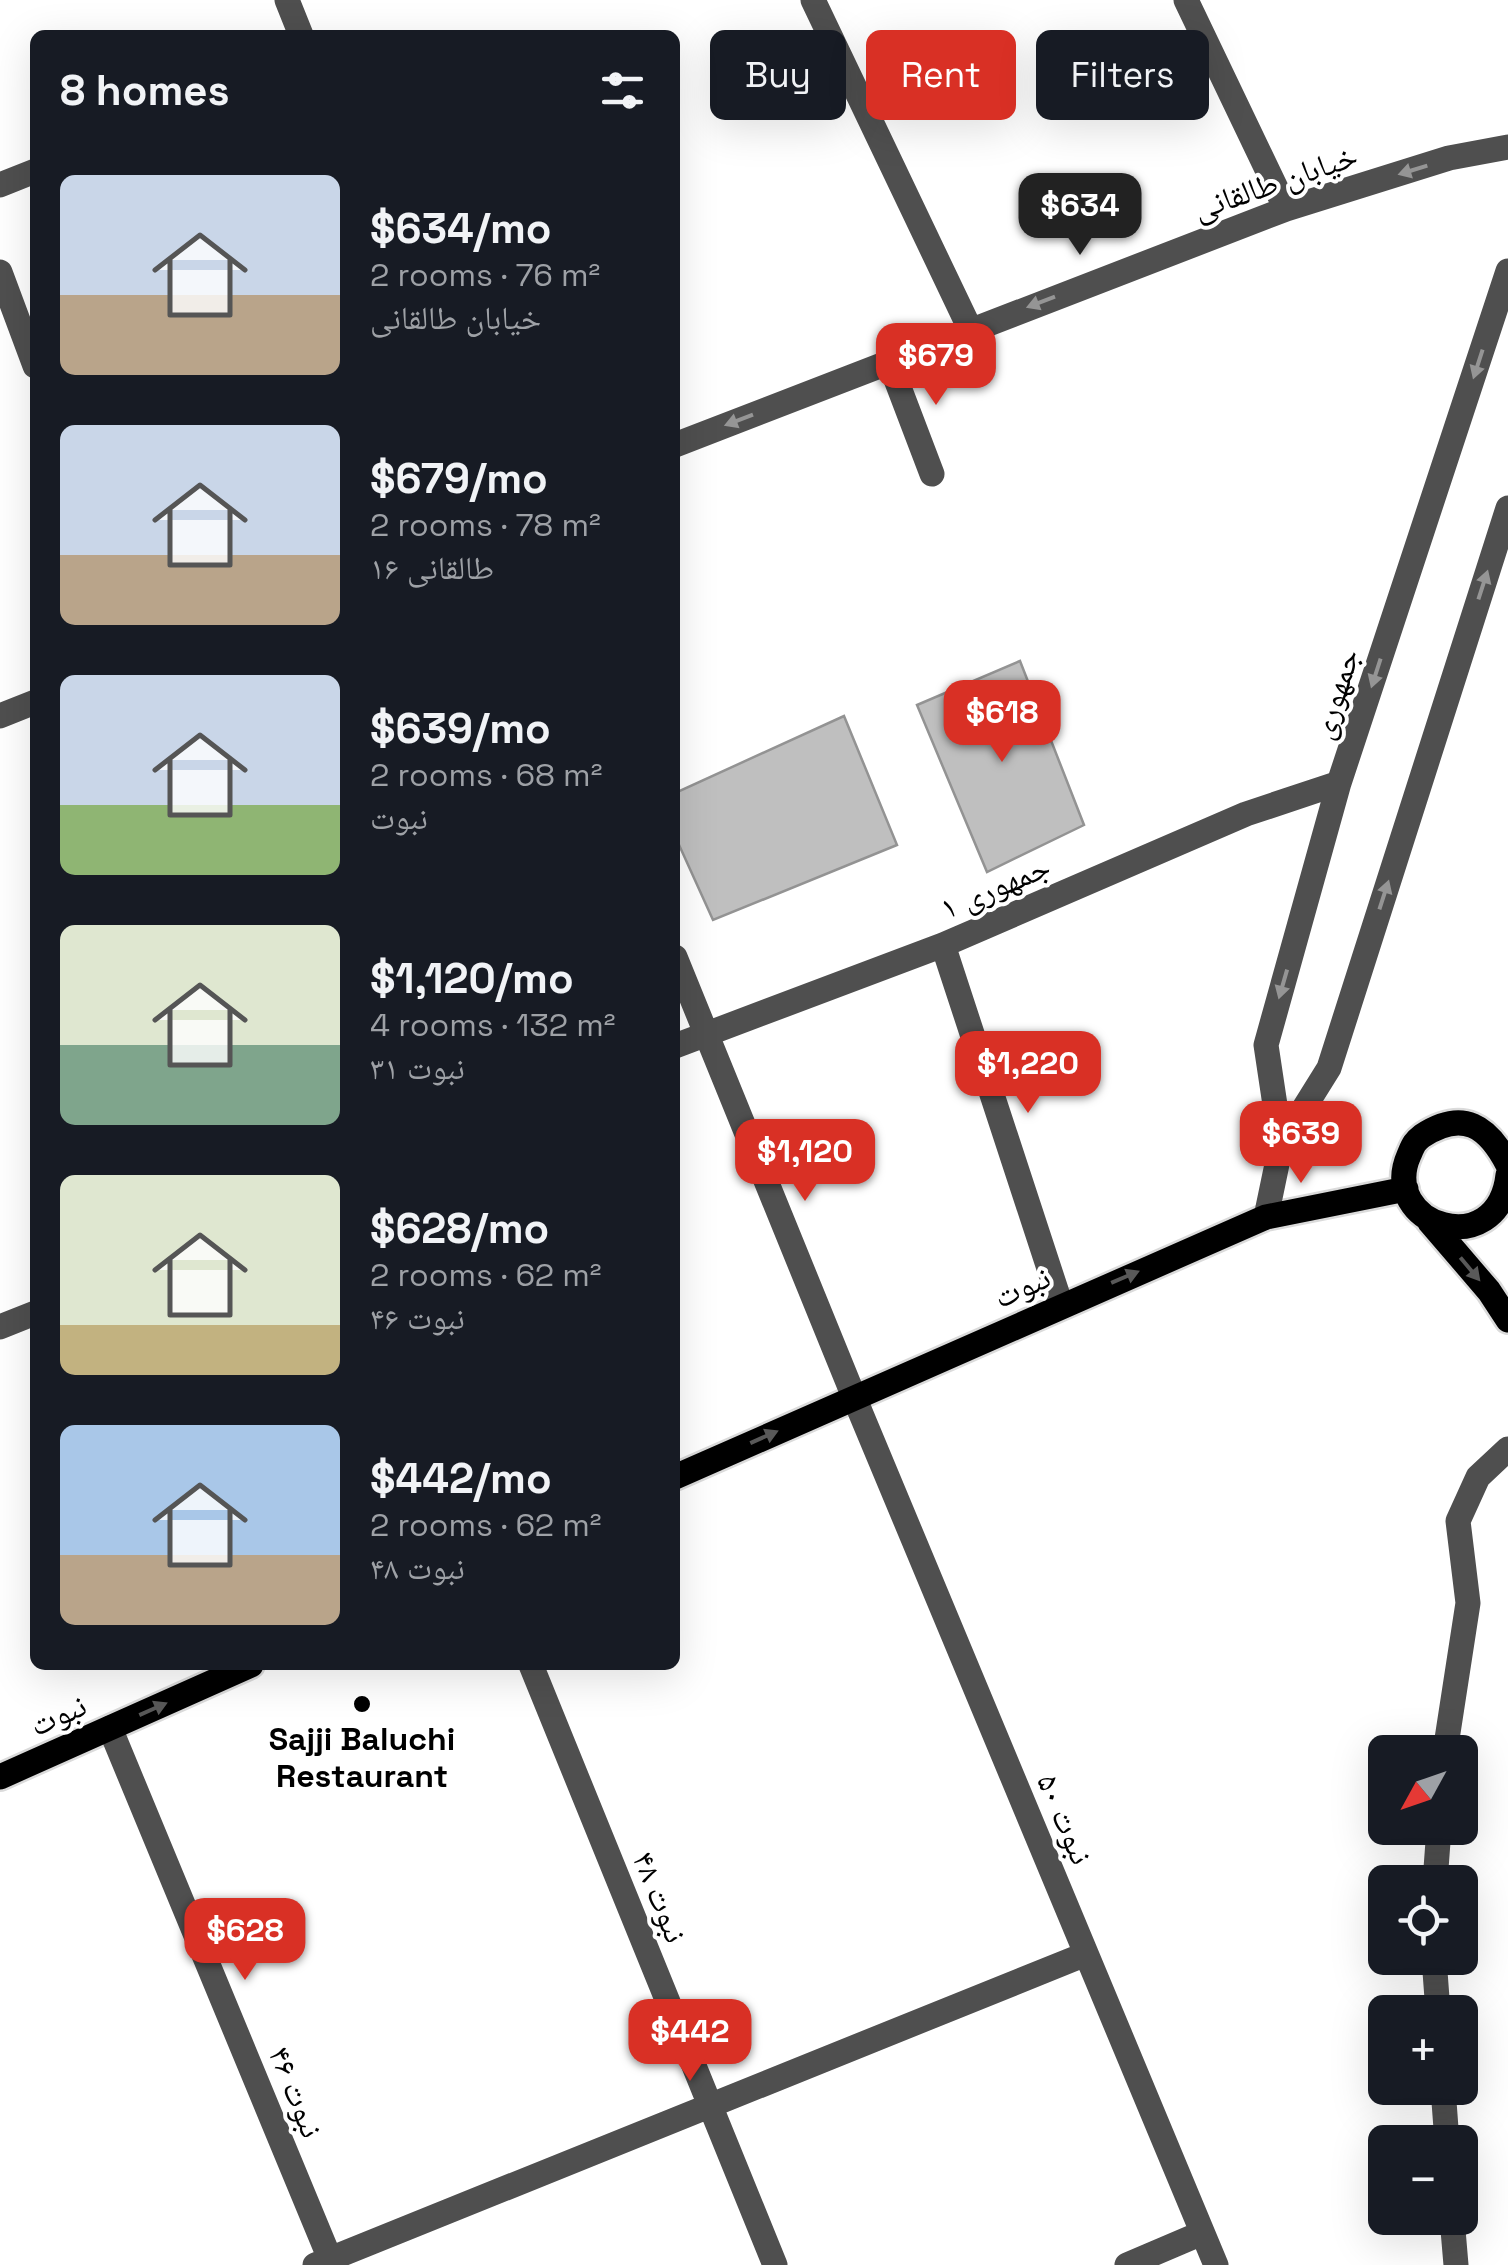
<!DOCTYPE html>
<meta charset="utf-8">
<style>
:root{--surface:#171b24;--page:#20242c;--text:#f1f3f6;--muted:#9ea1a6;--accent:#d93025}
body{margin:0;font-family:"Space Grotesk","Noto Naskh Arabic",sans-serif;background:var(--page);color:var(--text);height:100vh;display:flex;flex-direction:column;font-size:38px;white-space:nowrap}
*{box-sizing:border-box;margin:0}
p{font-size:32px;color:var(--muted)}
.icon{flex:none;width:55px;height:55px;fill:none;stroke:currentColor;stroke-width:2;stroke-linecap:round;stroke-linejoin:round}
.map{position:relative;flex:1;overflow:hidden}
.details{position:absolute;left:30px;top:30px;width:650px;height:1640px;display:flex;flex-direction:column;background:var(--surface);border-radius:15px;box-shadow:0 10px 40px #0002}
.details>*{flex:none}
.banner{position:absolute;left:710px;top:30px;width:648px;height:90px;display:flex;gap:20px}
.needle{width:65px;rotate:230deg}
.controls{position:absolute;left:1368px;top:1735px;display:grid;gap:20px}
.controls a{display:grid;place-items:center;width:110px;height:110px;border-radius:15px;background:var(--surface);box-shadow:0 10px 40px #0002;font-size:50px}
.price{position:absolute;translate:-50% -85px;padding:0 22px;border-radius:20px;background:var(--accent);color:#fff;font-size:32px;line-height:65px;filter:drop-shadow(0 2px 5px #0008)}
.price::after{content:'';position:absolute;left:50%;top:60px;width:30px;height:22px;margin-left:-15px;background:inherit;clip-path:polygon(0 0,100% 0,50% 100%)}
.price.selected{background:#222;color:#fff}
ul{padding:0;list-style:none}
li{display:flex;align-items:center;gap:30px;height:250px;padding:0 30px}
li span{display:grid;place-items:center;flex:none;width:280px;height:200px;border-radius:15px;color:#555}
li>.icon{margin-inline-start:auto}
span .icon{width:120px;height:120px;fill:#fffc;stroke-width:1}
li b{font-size:42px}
h2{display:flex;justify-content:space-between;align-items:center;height:120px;padding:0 30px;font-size:42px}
.chip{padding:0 35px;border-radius:15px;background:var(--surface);box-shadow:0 10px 40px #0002;font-size:35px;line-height:90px}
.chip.selected{background:var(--accent);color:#fff}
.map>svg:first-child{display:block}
</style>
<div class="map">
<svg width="1508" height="2265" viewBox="0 0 1508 2265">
<rect width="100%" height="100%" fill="#fff"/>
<!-- building -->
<path fill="#bfbfbf" stroke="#939393" stroke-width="2.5" d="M1020,661L1084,825L987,872L917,705Z
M844,716L897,845L713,920L675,836V793Z"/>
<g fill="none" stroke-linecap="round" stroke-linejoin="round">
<!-- major casing -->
<g stroke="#dbdbdb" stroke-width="30">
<path id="major" d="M1508,1165C1488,1126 1463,1109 1422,1136C1414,1142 1413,1146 1409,1155C1378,1225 1498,1264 1508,1175
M1429,1221L1489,1291L1508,1320
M675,1477L1266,1217L1406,1189
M0,1777L251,1665"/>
</g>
<!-- minor -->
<path stroke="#4f4f4f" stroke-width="25" d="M287,0L301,35
M813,0L970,329
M1186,0L1286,209
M0,185L35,171
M0,272L35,366
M889,361L932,474
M675,445L1286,209L1449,158L1508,147
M0,716L35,702
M943,945L1061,1305
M675,957L854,1397L1216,2265
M675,1046L943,945L1246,814L1339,783
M1281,1145L1329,1068L1508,508
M1266,1217L1281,1145L1266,1045L1339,783L1508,271
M0,1327L35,1313
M531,1665L775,2265
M110,1728L330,2259
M1445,1752L1468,1603L1458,1521L1478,1477L1508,1449
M1435,1882L1439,1828
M1434,1958L1438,2012
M1443,2088L1447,2142
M1452,2218L1456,2265
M315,2265L1086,1954
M1127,2265L1202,2233"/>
<!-- major -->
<use href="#major" stroke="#000" stroke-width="25"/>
</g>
<!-- one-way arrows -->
<defs><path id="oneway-solid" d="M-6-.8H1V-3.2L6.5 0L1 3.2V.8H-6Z" transform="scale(2.5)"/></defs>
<g fill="#959595">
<use href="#oneway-solid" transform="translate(1413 170) rotate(163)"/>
<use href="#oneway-solid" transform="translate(1041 302) rotate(159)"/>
<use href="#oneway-solid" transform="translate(1478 364) rotate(108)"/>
<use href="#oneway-solid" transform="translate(739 420) rotate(159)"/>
<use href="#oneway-solid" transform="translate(1483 585) rotate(-72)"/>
<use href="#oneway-solid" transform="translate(1376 673) rotate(108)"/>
<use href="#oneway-solid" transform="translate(1384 895) rotate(-72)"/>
<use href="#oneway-solid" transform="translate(1283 984) rotate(106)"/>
</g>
<g fill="#595959">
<use href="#oneway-solid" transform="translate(1470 1269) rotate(50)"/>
<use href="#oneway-solid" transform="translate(1125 1277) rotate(-23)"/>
<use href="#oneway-solid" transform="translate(764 1437) rotate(-24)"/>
<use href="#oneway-solid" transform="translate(153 1709) rotate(-24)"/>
</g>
<!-- markers -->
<circle fill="#000" stroke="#fff" stroke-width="4" cx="362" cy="1704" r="10"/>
<g text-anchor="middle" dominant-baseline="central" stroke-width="8" stroke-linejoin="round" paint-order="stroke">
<!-- street labels -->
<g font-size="32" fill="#000" stroke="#fff">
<text transform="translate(1275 182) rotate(-19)">خیابان طالقانی</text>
<text transform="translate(1335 694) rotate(-72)">جمهوری</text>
<text transform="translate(995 887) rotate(-23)">جمهوری ۱</text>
<text transform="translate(1022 1287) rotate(-24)">نبوت</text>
<text transform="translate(58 1715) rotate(-24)">نبوت</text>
<text transform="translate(1065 1819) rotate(67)">نبوت ۵۰</text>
<text transform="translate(660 1897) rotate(68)">نبوت ۴۸</text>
<text transform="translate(296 2092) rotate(68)">نبوت ۴۶</text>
</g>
<!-- poi labels -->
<g font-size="32" font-weight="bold" fill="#000" stroke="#fff">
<text x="362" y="1739">Sajji Baluchi<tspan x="362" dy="37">Restaurant</tspan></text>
</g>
</g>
</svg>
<div class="controls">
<a><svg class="needle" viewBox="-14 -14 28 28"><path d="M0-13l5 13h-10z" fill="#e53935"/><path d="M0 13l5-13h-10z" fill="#9ea1a6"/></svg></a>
<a><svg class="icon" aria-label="locate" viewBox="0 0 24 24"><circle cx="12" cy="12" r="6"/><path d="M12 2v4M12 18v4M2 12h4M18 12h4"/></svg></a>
<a>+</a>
<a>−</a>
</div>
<b class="price selected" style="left:1080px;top:258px">$634</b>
<b class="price" style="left:936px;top:408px">$679</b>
<b class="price" style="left:1002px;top:765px">$618</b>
<b class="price" style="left:1028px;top:1116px">$1,220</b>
<b class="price" style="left:1301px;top:1186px">$639</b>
<b class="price" style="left:805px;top:1204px">$1,120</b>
<b class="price" style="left:245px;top:1983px">$628</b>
<b class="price" style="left:690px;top:2084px">$442</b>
<div class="banner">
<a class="chip">Buy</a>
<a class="chip selected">Rent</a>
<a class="chip">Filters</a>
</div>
<section class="details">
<h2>8 homes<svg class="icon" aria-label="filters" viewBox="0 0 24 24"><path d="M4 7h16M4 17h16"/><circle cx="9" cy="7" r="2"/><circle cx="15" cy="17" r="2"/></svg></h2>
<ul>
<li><span style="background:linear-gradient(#c9d6e8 60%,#b9a48a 0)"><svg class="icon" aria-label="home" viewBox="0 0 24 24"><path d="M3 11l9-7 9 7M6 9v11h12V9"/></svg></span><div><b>$634/mo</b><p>2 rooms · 76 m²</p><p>خیابان طالقانی</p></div></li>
<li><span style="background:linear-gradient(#c9d6e8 65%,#b9a48a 0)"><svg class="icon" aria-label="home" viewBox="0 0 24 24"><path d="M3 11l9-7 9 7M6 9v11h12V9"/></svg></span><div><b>$679/mo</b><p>2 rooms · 78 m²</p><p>طالقانی ۱۶</p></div></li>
<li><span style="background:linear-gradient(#c9d6e8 65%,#8fb573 0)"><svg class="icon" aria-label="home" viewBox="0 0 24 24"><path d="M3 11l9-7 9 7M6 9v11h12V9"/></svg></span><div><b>$639/mo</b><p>2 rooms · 68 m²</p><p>نبوت</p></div></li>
<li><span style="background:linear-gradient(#dfe7d0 60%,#7fa58c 0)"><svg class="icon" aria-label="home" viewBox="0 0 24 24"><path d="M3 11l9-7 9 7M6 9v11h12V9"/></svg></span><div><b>$1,120/mo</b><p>4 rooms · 132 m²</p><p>نبوت ۳۱</p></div></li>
<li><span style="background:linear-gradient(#dfe7d0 75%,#c2b280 0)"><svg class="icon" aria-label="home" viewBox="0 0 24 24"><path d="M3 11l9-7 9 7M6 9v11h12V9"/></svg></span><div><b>$628/mo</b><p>2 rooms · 62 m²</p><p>نبوت ۴۶</p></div></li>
<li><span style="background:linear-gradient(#a9c7e8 65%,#b9a48a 0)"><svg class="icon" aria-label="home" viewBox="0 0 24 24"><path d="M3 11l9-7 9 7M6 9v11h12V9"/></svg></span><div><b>$442/mo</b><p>2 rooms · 62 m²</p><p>نبوت ۴۸</p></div></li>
</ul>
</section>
</div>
